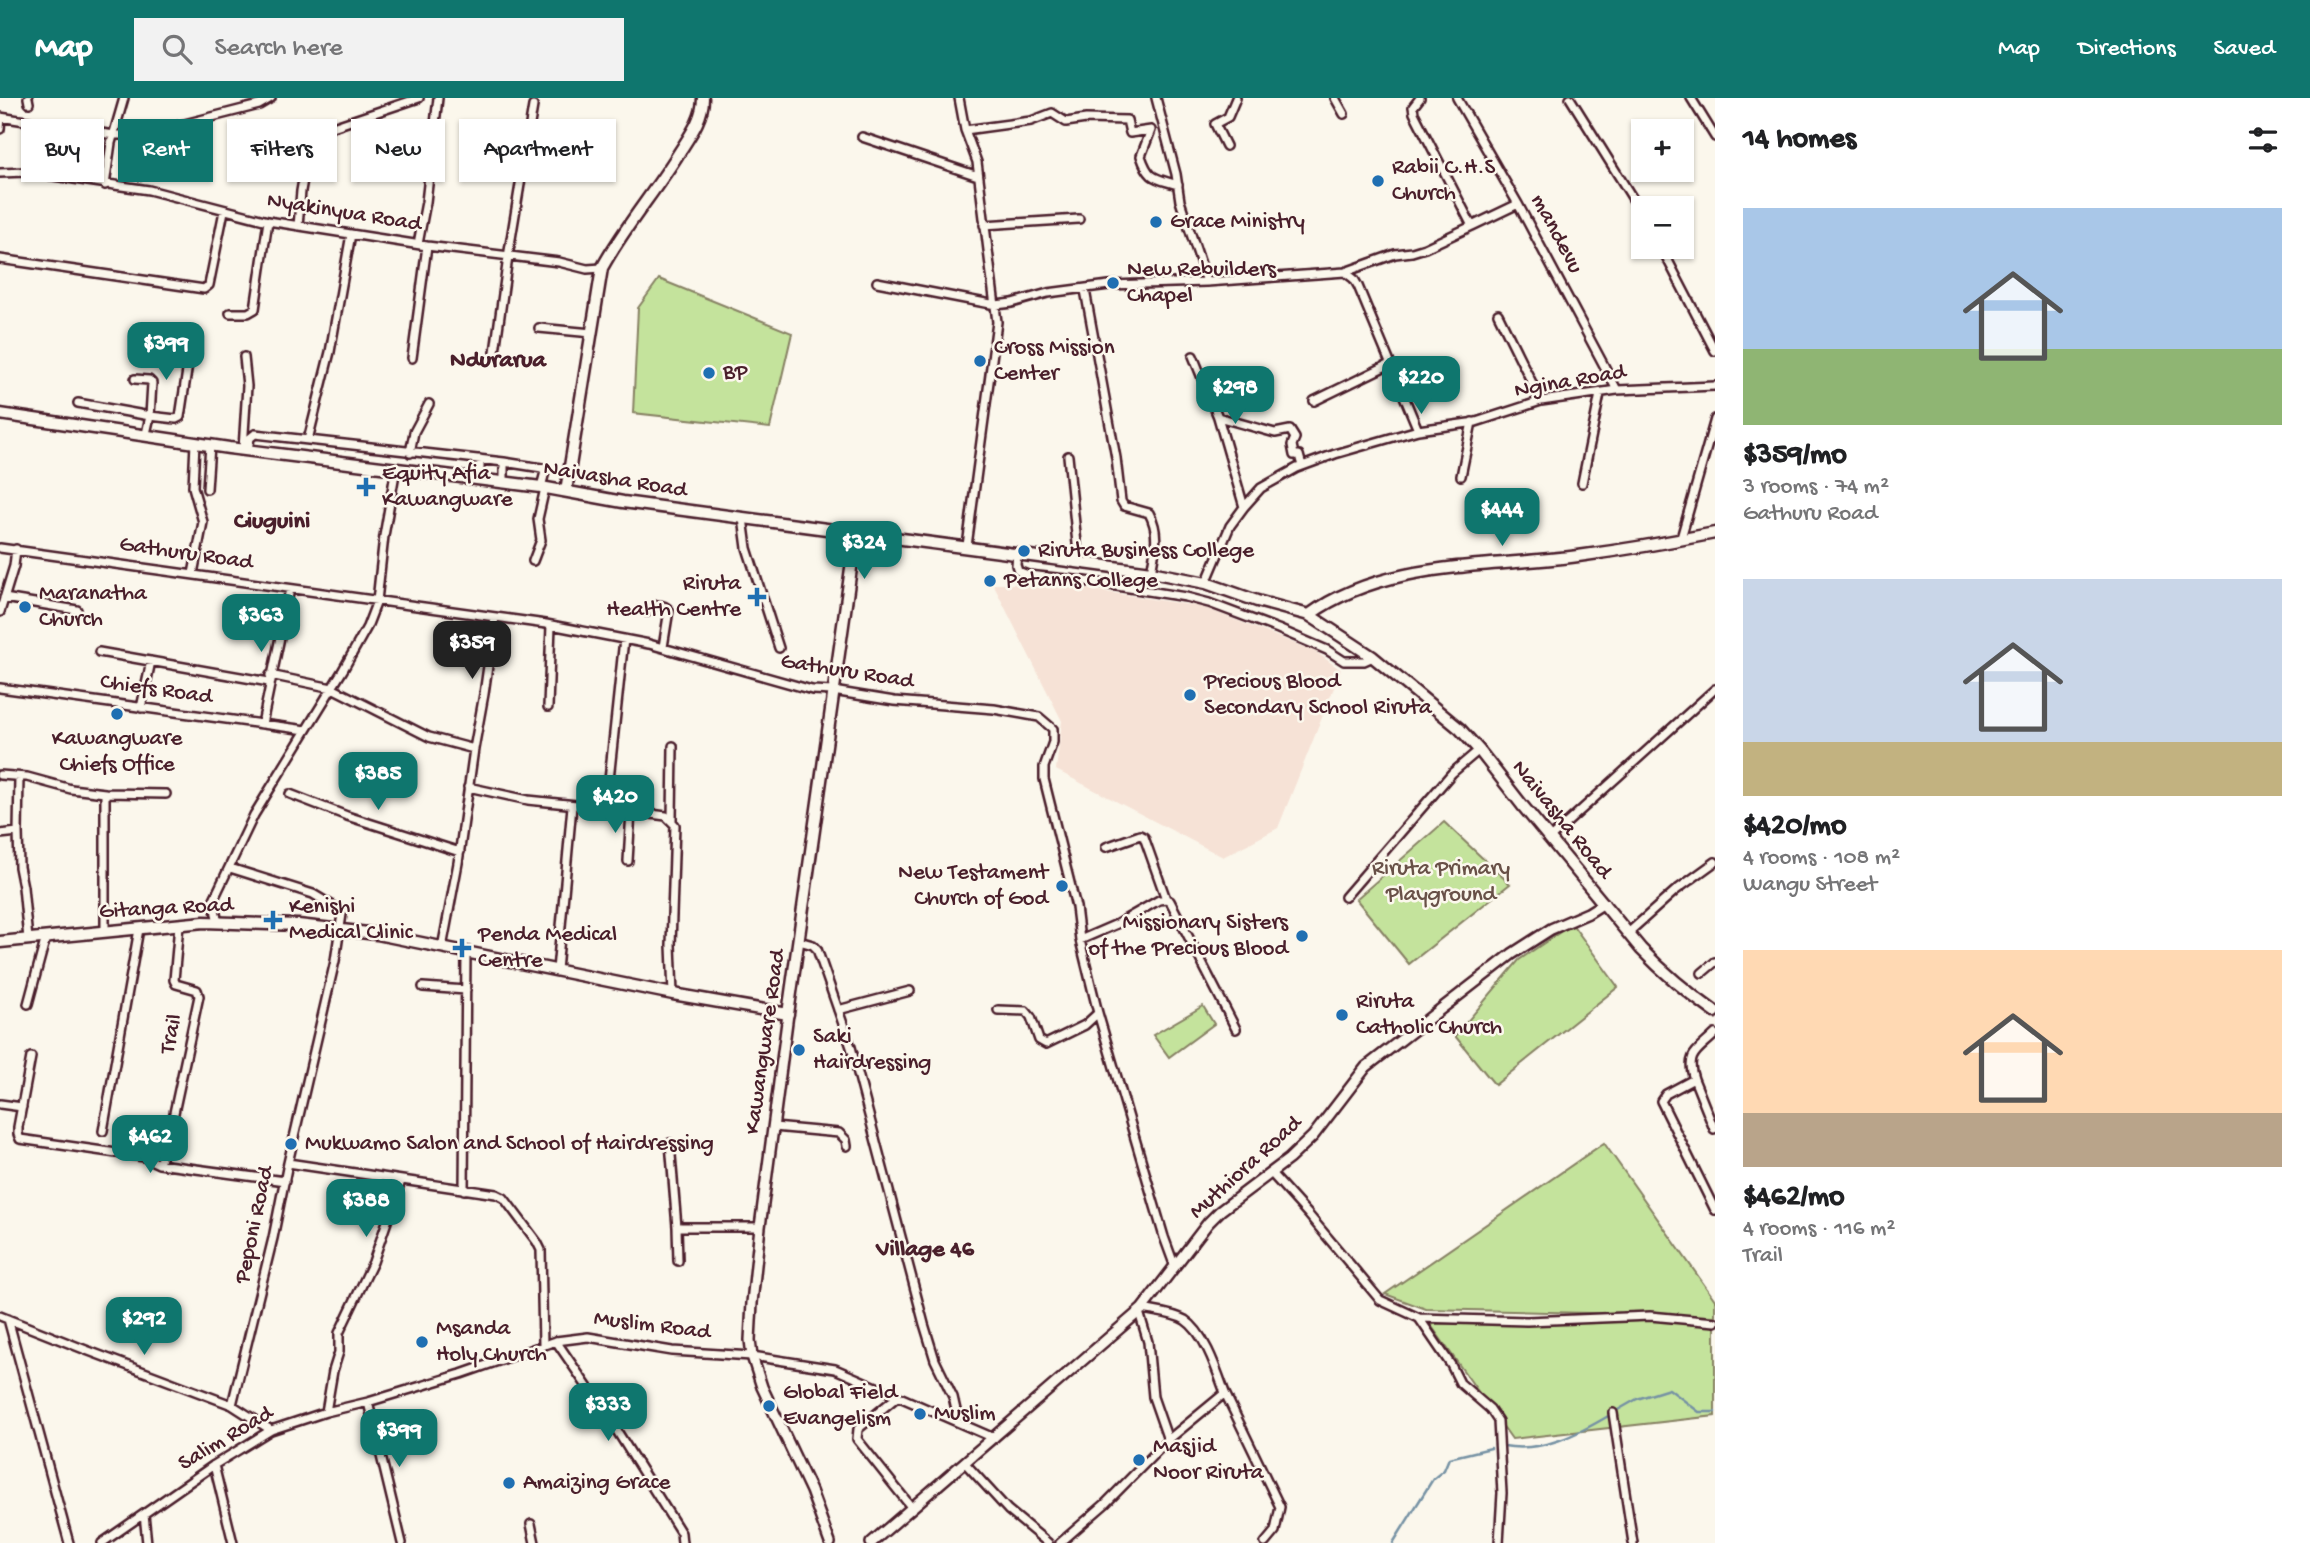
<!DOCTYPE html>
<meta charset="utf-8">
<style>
:root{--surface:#fff;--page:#f2f2f2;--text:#202124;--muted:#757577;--accent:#0f766e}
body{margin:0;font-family:"Gochi Hand",sans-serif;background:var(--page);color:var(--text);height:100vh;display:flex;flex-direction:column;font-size:26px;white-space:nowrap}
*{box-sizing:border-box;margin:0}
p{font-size:23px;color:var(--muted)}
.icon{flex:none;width:38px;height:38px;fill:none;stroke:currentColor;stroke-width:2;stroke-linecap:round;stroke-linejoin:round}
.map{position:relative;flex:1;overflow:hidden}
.drawer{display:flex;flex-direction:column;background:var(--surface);width:595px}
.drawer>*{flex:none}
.banner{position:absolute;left:21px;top:21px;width:665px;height:63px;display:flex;gap:14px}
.fabs{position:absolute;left:1631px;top:21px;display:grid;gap:14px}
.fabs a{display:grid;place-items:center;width:63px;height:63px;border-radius:0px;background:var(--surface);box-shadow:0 2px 5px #0004;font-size:35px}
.price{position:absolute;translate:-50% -60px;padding:0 16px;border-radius:14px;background:var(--accent);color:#fff;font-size:23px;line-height:46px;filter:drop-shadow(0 2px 4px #0008)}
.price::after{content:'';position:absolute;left:50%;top:42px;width:21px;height:16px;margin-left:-10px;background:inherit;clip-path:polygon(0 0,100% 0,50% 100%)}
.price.selected{background:#222;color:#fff}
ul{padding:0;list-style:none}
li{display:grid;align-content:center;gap:14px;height:371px;padding:0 28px}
li span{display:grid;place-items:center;height:217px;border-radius:0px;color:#555}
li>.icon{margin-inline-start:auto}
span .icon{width:126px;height:126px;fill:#fffc;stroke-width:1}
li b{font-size:30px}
h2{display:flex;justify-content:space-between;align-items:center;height:84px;padding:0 28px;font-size:30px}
.pill{padding:0 24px;border-radius:0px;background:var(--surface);box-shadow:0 2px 5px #0004;font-size:24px;line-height:63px}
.pill.selected{background:var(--accent);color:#fff}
header{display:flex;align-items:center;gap:42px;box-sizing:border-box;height:98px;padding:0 35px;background:var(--accent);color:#fff}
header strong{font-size:33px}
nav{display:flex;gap:38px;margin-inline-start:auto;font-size:24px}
.search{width:490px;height:63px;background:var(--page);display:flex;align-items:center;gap:18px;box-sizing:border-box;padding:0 24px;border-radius:0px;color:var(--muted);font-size:26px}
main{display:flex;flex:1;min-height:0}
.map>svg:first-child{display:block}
</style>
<header>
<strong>Map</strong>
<div class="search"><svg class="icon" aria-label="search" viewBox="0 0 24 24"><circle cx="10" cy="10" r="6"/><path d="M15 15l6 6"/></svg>Search here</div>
<nav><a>Map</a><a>Directions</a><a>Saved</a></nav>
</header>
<main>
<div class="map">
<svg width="1715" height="1445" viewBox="0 0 1715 1445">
<rect width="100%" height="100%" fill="#fbf7ec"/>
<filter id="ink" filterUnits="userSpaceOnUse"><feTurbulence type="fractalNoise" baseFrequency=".0143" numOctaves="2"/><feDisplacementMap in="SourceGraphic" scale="14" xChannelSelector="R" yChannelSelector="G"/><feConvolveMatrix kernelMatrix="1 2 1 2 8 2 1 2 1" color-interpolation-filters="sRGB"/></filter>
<g filter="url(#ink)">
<!-- built -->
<path fill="#f6e2d6" d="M993,486H1055L1203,509L1316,554L1341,572L1278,730L1223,759L1056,672L1062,623Z"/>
<!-- green -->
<path fill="#c4e39c" stroke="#878164" stroke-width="2" d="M659,181L792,235L770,330L633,315L638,210Z
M1444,724L1510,786L1409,866L1356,801Z
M1572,826L1618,889L1495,987L1455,938L1519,862Z
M1203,908L1214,926L1169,959L1153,937Z
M1604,1045L1715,1202V1218L1426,1211L1385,1196Z
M1715,1220V1318L1512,1341L1430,1226Z"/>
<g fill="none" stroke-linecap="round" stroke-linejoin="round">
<!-- stream -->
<path stroke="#7692a4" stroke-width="2.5" d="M1616,1313L1637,1301L1669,1291L1699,1314H1715
M1504,1348C1542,1355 1578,1336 1610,1317
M1393,1445L1433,1381L1444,1372L1449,1360L1491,1350"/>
<!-- minor casing -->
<g stroke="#4a1f2b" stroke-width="12">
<path id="minor" d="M28,0L29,5
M959,0L965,32L977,64L997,224L967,448
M1156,0L1176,76L1180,103L1207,184
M1335,0L1344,16
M1457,0L1518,106L1617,292
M1570,0L1643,117
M1691,0L1715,39
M0,19L114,37H132L157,33L259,7L271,0
M0,31L1,19
M965,32L1031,23L1052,15L1066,24L1086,21L1127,22L1130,35L1151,32L1141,58C1149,82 1155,80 1178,87
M862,39L978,78
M279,47L419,0
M1226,48L1215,26L1228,19L1236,0
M0,75L26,74L149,92L268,123L427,148L559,164L587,171L602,170
M105,87L111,45L124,0
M984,127L1079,121
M298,128L301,93L311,36
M1472,128L1518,106
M418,146L426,104L438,0
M1661,149L1715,253
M0,161L204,191L209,187L224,113
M1345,174L1395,156L1412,154L1425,150L1472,128L1414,15L1413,9L1420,0
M877,184L996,207L1012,205L1048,195L1109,187L1207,184L1345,174L1354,181L1358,188L1418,332
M1085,192L1116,360L1121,403L1124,408L1149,415C1160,435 1155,452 1151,474
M230,215H248L255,211L268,123
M1498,216L1541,303
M539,230L592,235
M495,254L508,159L533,8
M1193,258L1218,319L1244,409
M412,260L427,148
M1314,303L1390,266
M78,305L150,318L152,285L149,282L135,281
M1218,319L1275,335L1290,332L1295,340L1292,347L1294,357H1299L1302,368
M146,336L150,318L176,321L180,319L188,266
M308,342L330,254L351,136
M243,351L247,288L244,259
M248,352L250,340L255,336L504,364L542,370L545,374L541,389
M410,355L414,334L429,306
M1068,358L1079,465
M504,364V384
M1461,378L1472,324
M480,381V361
M1582,385L1600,296
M207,391L210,347
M743,420L747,450L779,550
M1681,440L1715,321
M0,450L546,526L649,546L812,592L833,593L894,603L994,611L1039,619L1053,631V644L1044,669V681L1076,809L1080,842L1098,915L1164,1139L1175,1169
M1017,456L1016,467L1018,473L1028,477L1085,483L1186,499L1209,505L1278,531L1327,552L1344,563H1364L1373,559
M533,463L541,442L538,421L545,390
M193,476L203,424L193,389L195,344
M1206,485L1230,428L1244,409L1261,390L1297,370L1335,356L1418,332L1476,324L1541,303L1617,292L1715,288
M4,500L77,512
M0,514L14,468L16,451
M647,514C651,506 663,505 669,512L663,549
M624,541L606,710L666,718L675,727L671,847L673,896
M99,554L269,584
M270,577L332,590L429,639L474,651L458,765L442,850
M0,590L306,632
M548,609L551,527
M141,610L151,563
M262,626L290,491
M474,651L484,596L495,519
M0,677L27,679L71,691L105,695V833
M468,689L528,702L606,710
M105,695L166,696
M290,696L347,718L460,754
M672,722L673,648
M18,734L19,679
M0,736L18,734L19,769L23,789L28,841
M1549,741L1715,591
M1106,749L1140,737L1144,739L1166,801
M628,763L631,713
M230,770L313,796L338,811L342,816L335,863L288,1065L273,1140L232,1307
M1345,799L1452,675L1479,652
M218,824L213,803L254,717L343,572L367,529L377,503L384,438L396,370
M1628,835L1675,793L1715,764
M1080,842L1117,826L1159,802L1166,801L1170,803L1236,931
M799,843L813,847L817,851L851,949L924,1226L935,1262L953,1299L956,1312L955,1323
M557,872L572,708
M1702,875L1715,864
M423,889L466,892
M28,906L46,839
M838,912L910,893
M998,912L1026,913L1031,919L1039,942L1046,946L1085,927L1098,915
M1715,936C1698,953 1685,956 1694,981L1666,996L1661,1003L1715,1112
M31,959L18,1029V1036L20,1041L144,1059L159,1066L285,1083
M1694,981L1714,1031
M0,1006L22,1009
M774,1029L839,1035L846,1042L847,1048
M103,1033L139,831
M670,1045L677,1129
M288,1065L496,1096L504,1100L537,1144L541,1152L543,1247
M159,1066L171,1029L199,898L197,892L176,886L174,882L179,827
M1271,1075L1308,1116L1380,1202L1419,1220L1451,1267L1460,1285L1490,1311L1498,1323L1502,1395L1499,1445
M464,1092L466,854
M678,1163L677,1129H760
M1139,1214L1148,1244L1153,1299L1168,1342
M0,1218L86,1252L232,1307L271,1332
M1419,1220L1527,1223L1650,1218L1715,1224
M8,1221L69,1445
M556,1243L612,1325L681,1435L682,1445
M1225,1295L1280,1409L1275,1433L1265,1445
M898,1298L858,1331L857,1341L912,1410
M368,1304L402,1445
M326,1314L333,1273L339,1254V1235L373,1164L401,1083
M1613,1315L1633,1445
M965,1365L1008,1412L1048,1445
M214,1367L233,1445
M144,1416L147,1445
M531,1426L535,1445
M102,1445L214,1367L271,1332L326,1314L368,1304L461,1276L556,1243L588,1239L672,1253L752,1258L835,1271L994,1340
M1060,1445L1105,1406L1168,1342L1225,1295C1217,1273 1205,1235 1185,1222C1173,1215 1156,1214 1142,1211"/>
</g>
<!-- tertiary casing -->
<g stroke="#4a1f2b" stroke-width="14">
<path id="tertiary" d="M788,916L760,1129L752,1205L750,1242L752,1258L762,1289L811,1393L830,1445
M871,1445L1142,1211L1208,1125L1220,1113L1289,1061L1313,1038L1366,969L1512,856L1551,831L1588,815L1604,805"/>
</g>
<!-- secondary casing -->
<g stroke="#4a1f2b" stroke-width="15">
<path id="secondary" d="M0,316L229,350L541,389L623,404L1151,474L1206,485L1257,503L1309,517L1373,559L1460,631L1479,652L1522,707L1641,851C1664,875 1688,895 1715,914
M566,393L602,170C623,131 653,96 677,58C688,40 703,22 703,0
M1309,517C1385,462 1488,470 1578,458C1623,452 1670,444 1715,435
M0,844L204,824L298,827L377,836L673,896L788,916L856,435"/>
</g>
<!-- minor -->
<use href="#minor" stroke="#fbf7ec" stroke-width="7"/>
<!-- tertiary -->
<use href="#tertiary" stroke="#fbf7ec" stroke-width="9"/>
<!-- secondary -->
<use href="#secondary" stroke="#fbf7ec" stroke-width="10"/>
</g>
</g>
<!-- markers -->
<g fill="#1f6fb2" stroke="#fbf7ec" stroke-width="2.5">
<circle cx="1378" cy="83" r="7"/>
<circle cx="1156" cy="124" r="7"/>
<circle cx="1113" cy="185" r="7"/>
<circle cx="980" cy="263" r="7"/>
<circle cx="709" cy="275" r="7"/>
<path d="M362.5 378.5h7v7h7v7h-7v7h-7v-7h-7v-7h7z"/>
<circle cx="1024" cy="453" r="7"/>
<circle cx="990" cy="483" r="7"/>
<path d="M753.5 488.5h7v7h7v7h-7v7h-7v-7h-7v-7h7z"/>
<circle cx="25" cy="509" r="7"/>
<circle cx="1190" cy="597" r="7"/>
<circle cx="117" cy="616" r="7"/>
<circle cx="1062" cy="788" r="7"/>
<path d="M269.5 811.5h7v7h7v7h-7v7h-7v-7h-7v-7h7z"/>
<circle cx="1302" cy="838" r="7"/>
<path d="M458.5 839.5h7v7h7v7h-7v7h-7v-7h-7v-7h7z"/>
<circle cx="1342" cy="917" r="7"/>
<circle cx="799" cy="952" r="7"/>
<circle cx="291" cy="1046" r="7"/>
<circle cx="422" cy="1244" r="7"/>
<circle cx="769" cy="1308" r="7"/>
<circle cx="920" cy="1316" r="7"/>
<circle cx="1139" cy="1362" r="7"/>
<circle cx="509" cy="1385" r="7"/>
</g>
<g text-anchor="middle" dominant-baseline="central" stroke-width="5" stroke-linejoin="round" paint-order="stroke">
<!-- poi labels -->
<g font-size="23" fill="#4a1f2b" stroke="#fbf7ec" text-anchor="start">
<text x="1392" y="70">Rabii C.H.S<tspan x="1392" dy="26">Church</tspan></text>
<text x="1170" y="124">Grace Ministry</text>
<text x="1127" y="172">New Rebuilders<tspan x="1127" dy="26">Chapel</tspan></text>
<text x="994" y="250">Cross Mission<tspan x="994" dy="26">Center</tspan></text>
<text x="723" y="275">BP</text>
<text x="382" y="376">Equity Afia<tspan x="382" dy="26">Kawangware</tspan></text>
<text x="1038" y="453">Riruta Business College</text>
<text x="1004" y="483">Petanns College</text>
<text x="741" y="486" text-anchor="end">Riruta<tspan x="741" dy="26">Health Centre</tspan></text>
<text x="39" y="496">Maranatha<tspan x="39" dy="26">Church</tspan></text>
<text x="1204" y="584">Precious Blood<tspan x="1204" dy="26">Secondary School Riruta</tspan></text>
<text x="117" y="641" text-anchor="middle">Kawangware<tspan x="117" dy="26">Chiefs Office</tspan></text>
<text x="1048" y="775" text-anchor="end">New Testament<tspan x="1048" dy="26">Church of God</tspan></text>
<text x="289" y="809">Kenishi<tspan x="289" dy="26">Medical Clinic</tspan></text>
<text x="1288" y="825" text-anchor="end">Missionary Sisters<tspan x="1288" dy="26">of the Precious Blood</tspan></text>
<text x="478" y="837">Penda Medical<tspan x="478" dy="26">Centre</tspan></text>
<text x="1356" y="904">Riruta<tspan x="1356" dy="26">Catholic Church</tspan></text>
<text x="813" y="939">Saki<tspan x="813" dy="26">Hairdressing</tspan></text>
<text x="305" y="1046">Mukwamo Salon and School of Hairdressing</text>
<text x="436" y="1231">Msanda<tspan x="436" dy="26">Holy Church</tspan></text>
<text x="783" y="1295">Global Field<tspan x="783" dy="26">Evangelism</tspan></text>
<text x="934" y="1316">Muslim</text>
<text x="1153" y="1349">Masjid<tspan x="1153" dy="26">Noor Riruta</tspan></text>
<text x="523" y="1385">Amaizing Grace</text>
</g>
<!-- street labels -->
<g font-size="23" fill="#4a1f2b" stroke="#fbf7ec">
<text transform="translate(344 115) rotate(9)">Nyakinyua Road</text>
<text transform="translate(1556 136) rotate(62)">mandevu</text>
<text transform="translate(1570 284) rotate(-10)">Ngina Road</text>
<text transform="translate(615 382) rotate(9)">Naivasha Road</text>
<text transform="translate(186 456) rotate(8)">Gathuru Road</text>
<text transform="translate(847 574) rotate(9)">Gathuru Road</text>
<text transform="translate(156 592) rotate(8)">Chiefs Road</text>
<text transform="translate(1561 722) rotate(51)">Naivasha Road</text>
<text transform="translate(166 811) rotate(-3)">Gitanga Road</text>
<text transform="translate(172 936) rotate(-78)">Trail</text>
<text transform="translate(766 944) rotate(-82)">Kawangware Road</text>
<text transform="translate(1246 1070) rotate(-42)">Muthiora Road</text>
<text transform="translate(255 1127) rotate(-78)">Peponi Road</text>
<text transform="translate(652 1228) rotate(7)">Muslim Road</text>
<text transform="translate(226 1341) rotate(-31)">Salim Road</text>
</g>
<!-- park labels -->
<g font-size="23" fill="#685047" stroke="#fbf7ec">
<text x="1441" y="771">Riruta Primary<tspan x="1441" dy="26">Playground</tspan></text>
</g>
<!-- neighbourhood labels -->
<g font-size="24" font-weight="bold" fill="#4a1f2b" stroke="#fbf7ec">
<text x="498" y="263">Ndurarua</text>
<text x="272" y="424">Ciuguini</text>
<text x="925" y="1152">Village 46</text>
</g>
</g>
</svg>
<div class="fabs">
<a>+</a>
<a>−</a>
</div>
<b class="price" style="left:166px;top:284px">$399</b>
<b class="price" style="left:1421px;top:318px">$220</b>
<b class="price" style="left:1235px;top:328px">$298</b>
<b class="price" style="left:1502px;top:450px">$444</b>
<b class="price" style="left:864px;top:483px">$324</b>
<b class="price" style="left:261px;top:556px">$363</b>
<b class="price selected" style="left:472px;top:583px">$359</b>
<b class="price" style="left:378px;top:714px">$385</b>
<b class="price" style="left:615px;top:737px">$420</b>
<b class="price" style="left:150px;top:1077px">$462</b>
<b class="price" style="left:366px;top:1141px">$388</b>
<b class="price" style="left:144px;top:1259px">$292</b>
<b class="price" style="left:608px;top:1345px">$333</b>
<b class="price" style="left:399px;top:1371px">$399</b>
<div class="banner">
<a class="pill">Buy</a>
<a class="pill selected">Rent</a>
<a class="pill">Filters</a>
<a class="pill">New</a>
<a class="pill">Apartment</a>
</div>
</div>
<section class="drawer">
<h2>14 homes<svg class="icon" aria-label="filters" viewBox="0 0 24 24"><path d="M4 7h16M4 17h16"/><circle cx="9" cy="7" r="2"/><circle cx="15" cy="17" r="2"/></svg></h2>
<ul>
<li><span style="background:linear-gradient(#a9c7e8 65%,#8fb573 0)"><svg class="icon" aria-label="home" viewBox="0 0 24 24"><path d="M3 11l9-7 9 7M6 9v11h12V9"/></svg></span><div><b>$359/mo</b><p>3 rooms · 74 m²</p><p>Gathuru Road</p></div></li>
<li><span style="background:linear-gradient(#c9d6e8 75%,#c2b280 0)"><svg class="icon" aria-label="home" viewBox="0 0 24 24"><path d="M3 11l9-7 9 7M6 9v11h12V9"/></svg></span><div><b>$420/mo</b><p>4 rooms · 108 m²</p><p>Wangu Street</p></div></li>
<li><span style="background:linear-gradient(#ffd9b3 75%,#b9a48a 0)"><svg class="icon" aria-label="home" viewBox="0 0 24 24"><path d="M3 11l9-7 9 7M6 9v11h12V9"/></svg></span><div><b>$462/mo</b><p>4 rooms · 116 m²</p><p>Trail</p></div></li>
</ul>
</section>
</main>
